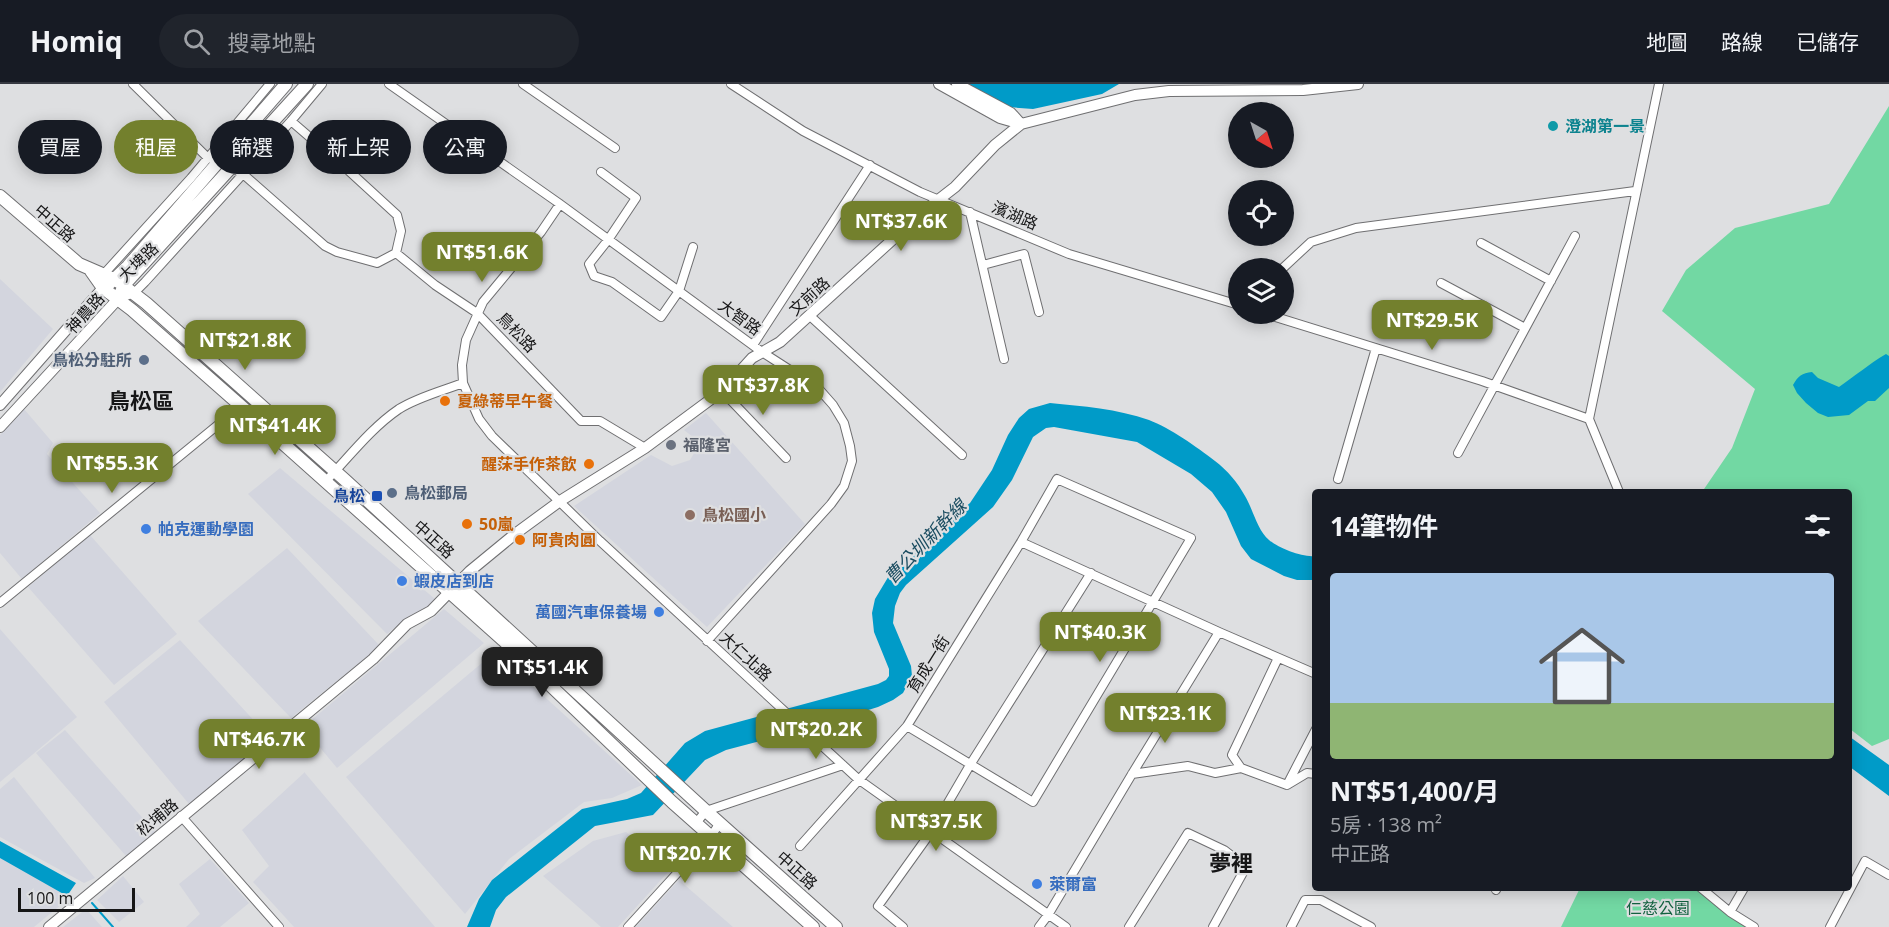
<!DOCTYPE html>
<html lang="zh-TW">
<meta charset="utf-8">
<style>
:root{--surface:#171b24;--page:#20242c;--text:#f1f3f6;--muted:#9ea1a6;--line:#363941;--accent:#73802d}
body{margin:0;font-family:"Open Sans","Noto Sans TC",sans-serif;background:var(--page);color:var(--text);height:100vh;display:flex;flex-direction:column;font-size:22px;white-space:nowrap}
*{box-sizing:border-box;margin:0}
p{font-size:20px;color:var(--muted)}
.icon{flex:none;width:33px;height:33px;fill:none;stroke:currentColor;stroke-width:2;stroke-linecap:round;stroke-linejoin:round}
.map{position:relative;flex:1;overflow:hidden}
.drawer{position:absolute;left:1312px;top:405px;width:540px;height:402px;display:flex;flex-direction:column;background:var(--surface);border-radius:6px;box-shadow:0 3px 15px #0003}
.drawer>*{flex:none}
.top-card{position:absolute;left:18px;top:36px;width:570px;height:54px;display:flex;gap:12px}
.needle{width:39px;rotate:141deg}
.tools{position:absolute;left:1228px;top:18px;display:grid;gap:12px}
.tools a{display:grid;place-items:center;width:66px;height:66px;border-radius:50%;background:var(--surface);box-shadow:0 3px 15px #0003;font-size:30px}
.scale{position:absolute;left:18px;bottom:15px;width:117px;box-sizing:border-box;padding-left:6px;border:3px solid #161617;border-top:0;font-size:16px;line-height:21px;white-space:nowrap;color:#161617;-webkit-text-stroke:4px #dedfe1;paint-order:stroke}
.price{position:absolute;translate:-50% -51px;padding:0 14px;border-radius:12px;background:var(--accent);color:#fff;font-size:20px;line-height:39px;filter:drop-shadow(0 2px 3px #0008)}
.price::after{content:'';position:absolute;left:50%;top:36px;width:18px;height:14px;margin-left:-9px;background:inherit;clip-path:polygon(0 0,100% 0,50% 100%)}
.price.selected{background:#222;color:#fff}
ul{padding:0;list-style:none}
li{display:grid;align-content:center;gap:12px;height:318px;padding:0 18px}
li+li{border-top:2px solid var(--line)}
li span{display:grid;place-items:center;height:186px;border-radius:6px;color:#555}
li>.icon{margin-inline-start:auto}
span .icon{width:108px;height:108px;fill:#fffc;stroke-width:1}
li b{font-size:26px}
h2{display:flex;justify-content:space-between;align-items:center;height:72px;padding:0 18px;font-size:26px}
.chip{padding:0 21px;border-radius:27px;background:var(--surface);box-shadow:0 3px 15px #0003;font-size:21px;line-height:54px}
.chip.selected{background:var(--accent);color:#fff}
header{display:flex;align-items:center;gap:36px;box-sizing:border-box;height:84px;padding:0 30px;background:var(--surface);border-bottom:2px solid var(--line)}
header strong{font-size:28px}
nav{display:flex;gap:33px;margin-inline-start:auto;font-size:21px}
.search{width:420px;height:54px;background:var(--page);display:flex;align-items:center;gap:15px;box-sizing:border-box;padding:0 21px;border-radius:33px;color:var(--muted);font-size:22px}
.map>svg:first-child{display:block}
</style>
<header>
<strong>Homiq</strong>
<div class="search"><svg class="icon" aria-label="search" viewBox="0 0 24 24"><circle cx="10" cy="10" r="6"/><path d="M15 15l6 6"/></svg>搜尋地點</div>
<nav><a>地圖</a><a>路線</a><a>已儲存</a></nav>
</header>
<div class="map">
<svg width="1889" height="843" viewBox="0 0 1889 843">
<rect width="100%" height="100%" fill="#dedfe1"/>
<!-- built -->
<path fill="#d3d5de" d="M0,195L53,245L0,308Z
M24,325L53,359L47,370L100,429L22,495L0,469V351Z
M706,329L805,440L707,543L574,422L651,371L672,382L690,376L696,366L693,353L684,346Z
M280,384L435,515L423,527L407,534L387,550L248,410Z
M90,451L177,550L114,601L28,503Z
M287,464L380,562L291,634L198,537Z
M444,525L484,559L337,684L303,643Z
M0,545L77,633L0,698Z
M180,556L270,654L189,720L104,618Z
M495,568L642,701L612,714L584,718L509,775L465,830L346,693Z
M65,646L155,748L126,772L36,669Z
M305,688V689L435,843H294L253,798L269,782L242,746Z
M14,693L95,794L84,799L0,753V705Z
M626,748L669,787L618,843H601L543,792L593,757Z
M0,771L73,811L34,843H0Z
M210,775L249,819L220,843H186L200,830L179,800Z
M123,792L144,818L119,838L97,816Z
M679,796L733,843H636Z
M86,825L102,843H63Z"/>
<!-- green -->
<path fill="#72d8a3" d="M1889,22V655L1872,662L1850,645V408H1702L1732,364L1755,305L1662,227L1686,186L1735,144L1829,120Z
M1580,804H1702L1754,843H1561Z"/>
<!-- water -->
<path fill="#009bc8" d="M966,0H1119L1102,10L1033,25L1008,23Z
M1886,270L1889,272V304L1875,317H1868L1849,331L1828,333L1818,329L1806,319L1797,309L1793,301C1798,292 1802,289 1812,288L1818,294L1839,303C1855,292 1869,280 1886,270Z
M1050,319C1082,322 1118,325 1149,336C1170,344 1197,363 1215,377C1227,386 1238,399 1245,412C1253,425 1257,446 1269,456C1278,464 1304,474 1315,472V496H1297L1284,492L1251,475L1241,462L1226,428L1212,408L1191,390L1137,358L1054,343L1046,344L1033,353L1012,396L993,423L906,501L900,509L895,522L893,539L911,582L912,592L903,609L893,616L878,623L806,645L726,666L705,676L653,731L595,742L506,813L496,826L490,843H467L479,815L492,796L582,725L627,715L641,709L685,659L705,647L878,600L886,596L889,592V585L874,548L872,529L875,515L893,485L970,419L992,386L1008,351L1019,334L1029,325Z
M1850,653L1889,681V712L1850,683Z
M0,757L76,799L67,812L0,774Z"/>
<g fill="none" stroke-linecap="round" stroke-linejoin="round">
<!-- stream -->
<path stroke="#009bc8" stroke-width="2" d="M92,819L113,843"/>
<!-- minor casing -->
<g stroke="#6f6f71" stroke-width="10">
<path id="minor" d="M133,0L208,74L221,77L243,90L325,162L337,168L377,179L396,169
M389,0L560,120L762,268L818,304L833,321L844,339L850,362L852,377L844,402L831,420L707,557
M523,0L615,64
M731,0L803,47L920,108L1069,170L1239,221
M291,37L349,87L397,131L401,147L396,169L435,201L477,229L581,337H600L645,364
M601,88L636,114L608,156L589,180L594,192L612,198L661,233L679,207L693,163
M560,120L541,148L483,218L466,256L462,281L463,299L479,335L492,352L600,457L858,695L1066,843
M970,128L1004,275
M1481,159L1551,197
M983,181L1024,170L1039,228
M1283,184L1311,158L1356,144L1635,107
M103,195V191L191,94L270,0
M1441,199L1525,244
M118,215L134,209L145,198L291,37L322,0
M1266,230L1482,297L1589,335
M809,231L962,371
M753,261L870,81
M722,307L786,374
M1458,369L1575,152
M1338,395L1376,264
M326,397C349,373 371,344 399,325C418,313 442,307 463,299
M1619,408L1589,335L1659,0
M1021,458L1219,548
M0,519L241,322
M1278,574L1232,671L1241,684L1287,701L1316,645
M1132,690L1188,682L1215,689L1241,684
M1287,701L1307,689L1316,690
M181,732L279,843
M696,739L706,727L843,681
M800,762L907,642L1021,458L1057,395L1191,454L1033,718L907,642
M1701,804L1730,828L1754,843
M1496,806L1497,804
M1730,828L1744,804
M628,843L711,752L720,739
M903,843L878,822L931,748L970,681L1091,489
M1039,843L1048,831L1132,690L1219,548L1316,590
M1129,843L1188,749L1224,766L1246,783L1213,843
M1291,843L1305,816H1321L1371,843
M1830,843L1865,777L1889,791"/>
</g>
<!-- tertiary casing -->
<g stroke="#6f6f71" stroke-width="12">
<path id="tertiary" d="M939,0L1000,34L1021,40
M957,0L1011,29L1021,40
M0,321L103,204
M0,343L118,215
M49,843L373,575L407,540L431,527L470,487L515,450L560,417L645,364L722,307L752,274L780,258L924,127L955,103L995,61L1021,40L1135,11L1169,7L1303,6L1358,0"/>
</g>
<!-- secondary casing -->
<g stroke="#6f6f71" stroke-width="14">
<path id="secondary" d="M0,112L79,180L116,196L146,219L345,396L706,727L836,843
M91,187L103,204L132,226L241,322L503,556L672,718L813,843
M109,200L128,182L286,0
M121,208L124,201L135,189L307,0"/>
</g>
<!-- minor -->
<use href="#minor" stroke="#fff" stroke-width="8"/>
<!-- tertiary -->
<use href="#tertiary" stroke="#fff" stroke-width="10"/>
<!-- secondary -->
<use href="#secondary" stroke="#fff" stroke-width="12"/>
</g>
<!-- markers -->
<circle fill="#0f9aa8" stroke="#dedfe1" stroke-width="2" cx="1553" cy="42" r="6"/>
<g fill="#5c6f8a" stroke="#dedfe1" stroke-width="2">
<circle cx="144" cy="276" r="6"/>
<circle cx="392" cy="409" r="6"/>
</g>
<g fill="#e8710a" stroke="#dedfe1" stroke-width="2">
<circle cx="445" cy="317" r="6"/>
<circle cx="589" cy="380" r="6"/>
<circle cx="467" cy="440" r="6"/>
<circle cx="520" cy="456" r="6"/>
</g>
<circle fill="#6b7280" stroke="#dedfe1" stroke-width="2" cx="671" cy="361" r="6"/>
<rect fill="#1a4fb4" stroke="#dedfe1" stroke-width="2" x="371" y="406" width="12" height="12" rx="3"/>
<circle fill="#8d6e63" stroke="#dedfe1" stroke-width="2" cx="690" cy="431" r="6"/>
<g fill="#3f7fe0" stroke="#dedfe1" stroke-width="2">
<circle cx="146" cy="445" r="6"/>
<circle cx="402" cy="497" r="6"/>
<circle cx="659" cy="528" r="6"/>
<circle cx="1037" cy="800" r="6"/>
</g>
<g text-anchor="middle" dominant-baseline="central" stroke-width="4.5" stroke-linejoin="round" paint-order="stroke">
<!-- culture labels -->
<g font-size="16" font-weight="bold" fill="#0d838f" stroke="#dedfe1" text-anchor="start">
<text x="1565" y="42">澄湖第一景</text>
</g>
<!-- street labels -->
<g font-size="16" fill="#161617" stroke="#dedfe1">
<text transform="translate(1015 131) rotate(23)">濱湖路</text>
<text transform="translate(55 139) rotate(41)">中正路</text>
<text transform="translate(138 178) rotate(-44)">大埤路</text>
<text transform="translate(809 212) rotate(-42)">文前路</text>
<text transform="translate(85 229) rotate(-48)">神農路</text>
<text transform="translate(740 233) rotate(36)">大智路</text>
<text transform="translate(517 248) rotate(46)">鳥松路</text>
<text transform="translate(434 455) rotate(42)">中正路</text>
<text transform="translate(746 572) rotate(43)">大仁北路</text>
<text transform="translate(928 580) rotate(-58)">育成一街</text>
<text transform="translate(157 733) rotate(-40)">松埔路</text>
<text transform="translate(797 786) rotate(42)">中正路</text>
</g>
<!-- service labels -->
<g font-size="16" font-weight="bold" fill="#4e5e75" stroke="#dedfe1" text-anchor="end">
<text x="132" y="276">鳥松分駐所</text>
<text x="404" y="409" text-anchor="start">鳥松郵局</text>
</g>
<!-- food labels -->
<g font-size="16" font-weight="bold" fill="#c56008" stroke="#dedfe1" text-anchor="start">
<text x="457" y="317">夏綠蒂早午餐</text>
<text x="577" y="380" text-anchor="end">醒莯手作茶飲</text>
<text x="479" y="440">50嵐</text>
<text x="532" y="456">阿貴肉圓</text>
</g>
<!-- worship labels -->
<g font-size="16" font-weight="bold" fill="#5b616d" stroke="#dedfe1" text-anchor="start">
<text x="683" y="361">福隆宮</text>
</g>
<!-- transit labels -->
<g font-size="16" font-weight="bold" fill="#164399" stroke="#dedfe1" text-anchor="end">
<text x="365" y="412">鳥松</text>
</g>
<!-- education labels -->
<g font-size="16" font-weight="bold" fill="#785e54" stroke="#dedfe1" text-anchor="start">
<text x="702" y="431">鳥松國小</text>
</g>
<!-- shop labels -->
<g font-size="16" font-weight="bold" fill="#366cbe" stroke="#dedfe1" text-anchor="start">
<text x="158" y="445">帕克運動學園</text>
<text x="414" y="497">蝦皮店到店</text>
<text x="647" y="528" text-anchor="end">萬國汽車保養場</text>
<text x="1049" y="800">萊爾富</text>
</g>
<!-- park labels -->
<g font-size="16" fill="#126240" stroke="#dedfe1">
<text x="1658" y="824">仁慈公園</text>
</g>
<!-- water labels -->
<g font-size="18" font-style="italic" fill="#1a4c60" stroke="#dedfe1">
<text transform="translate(925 457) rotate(-46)">曹公圳新幹線</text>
</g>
<!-- district labels -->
<g font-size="22" font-weight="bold" fill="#161617" stroke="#dedfe1">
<text x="141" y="316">鳥松區</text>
<text x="1231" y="778">夢裡</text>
</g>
</g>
</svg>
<div class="tools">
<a><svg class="needle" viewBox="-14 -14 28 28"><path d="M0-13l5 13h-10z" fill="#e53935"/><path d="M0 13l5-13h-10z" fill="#9ea1a6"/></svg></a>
<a><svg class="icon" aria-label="locate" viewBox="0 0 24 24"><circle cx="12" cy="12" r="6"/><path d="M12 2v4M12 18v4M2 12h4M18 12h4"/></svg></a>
<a><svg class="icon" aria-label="layers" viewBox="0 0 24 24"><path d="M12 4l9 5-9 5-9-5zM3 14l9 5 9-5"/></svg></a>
</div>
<div class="scale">100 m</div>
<b class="price" style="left:901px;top:168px">NT$37.6K</b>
<b class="price" style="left:482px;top:199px">NT$51.6K</b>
<b class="price" style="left:1432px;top:267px">NT$29.5K</b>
<b class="price" style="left:245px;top:287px">NT$21.8K</b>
<b class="price" style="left:763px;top:332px">NT$37.8K</b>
<b class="price" style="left:275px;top:372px">NT$41.4K</b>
<b class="price" style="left:112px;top:410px">NT$55.3K</b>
<b class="price" style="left:1100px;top:579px">NT$40.3K</b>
<b class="price selected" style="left:542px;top:614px">NT$51.4K</b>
<b class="price" style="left:1165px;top:660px">NT$23.1K</b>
<b class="price" style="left:816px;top:676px">NT$20.2K</b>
<b class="price" style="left:259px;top:686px">NT$46.7K</b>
<b class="price" style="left:936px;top:768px">NT$37.5K</b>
<b class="price" style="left:685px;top:800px">NT$20.7K</b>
<div class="top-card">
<a class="chip">買屋</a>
<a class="chip selected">租屋</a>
<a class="chip">篩選</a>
<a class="chip">新上架</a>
<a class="chip">公寓</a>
</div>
<section class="drawer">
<h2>14筆物件<svg class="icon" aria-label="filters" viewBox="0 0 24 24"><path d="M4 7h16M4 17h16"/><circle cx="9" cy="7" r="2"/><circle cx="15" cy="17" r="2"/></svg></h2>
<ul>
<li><span style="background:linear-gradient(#a9c7e8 70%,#8fb573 0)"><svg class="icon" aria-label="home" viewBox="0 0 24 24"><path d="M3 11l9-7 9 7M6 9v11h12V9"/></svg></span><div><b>NT$51,400/月</b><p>5房 · 138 m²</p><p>中正路</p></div></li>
</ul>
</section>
</div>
